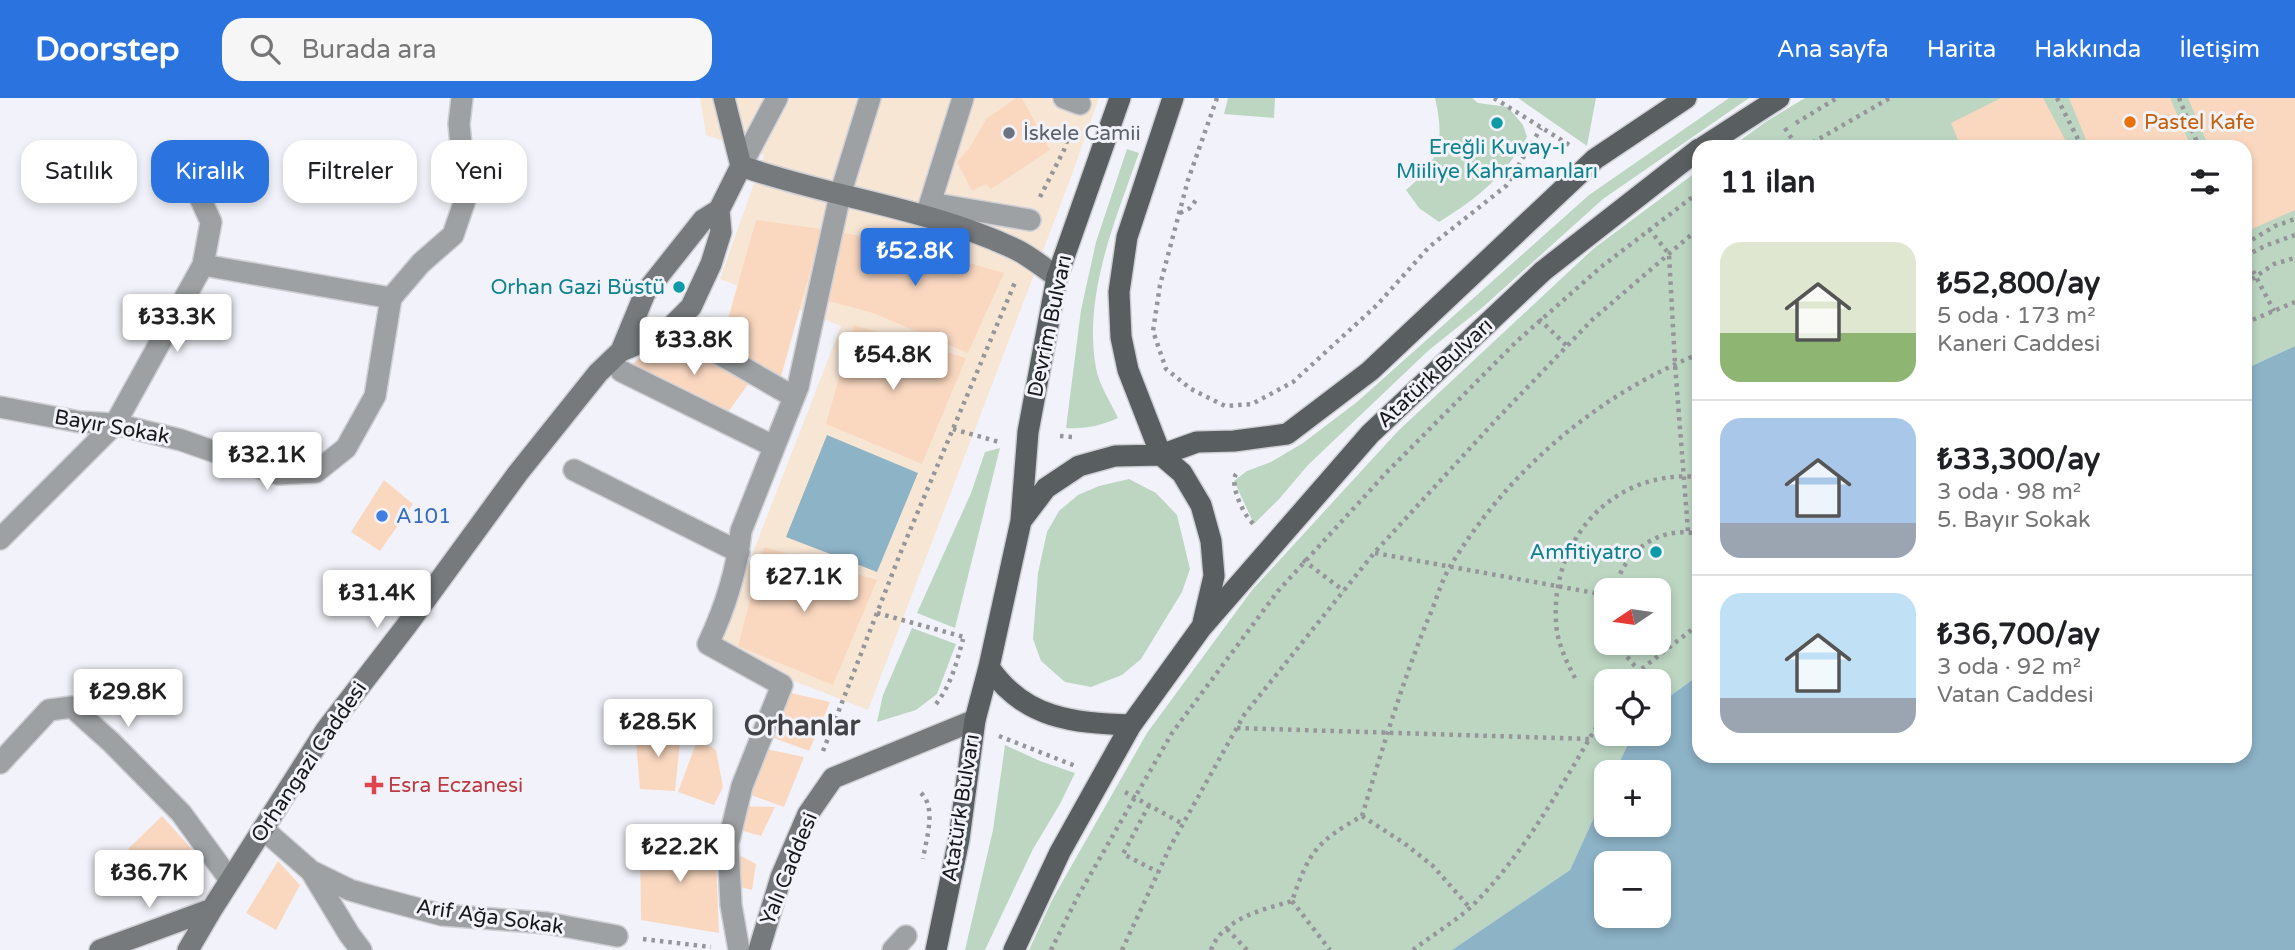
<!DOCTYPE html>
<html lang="tr">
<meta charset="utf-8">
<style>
:root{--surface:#fff;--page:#f6f6f6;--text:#202124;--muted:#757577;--line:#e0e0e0;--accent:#2b74e0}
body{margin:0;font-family:"Varela Round",sans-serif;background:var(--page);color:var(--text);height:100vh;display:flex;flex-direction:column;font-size:26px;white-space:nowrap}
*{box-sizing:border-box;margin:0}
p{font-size:23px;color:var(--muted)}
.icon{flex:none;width:38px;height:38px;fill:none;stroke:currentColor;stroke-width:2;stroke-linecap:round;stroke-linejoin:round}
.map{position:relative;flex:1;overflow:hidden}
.side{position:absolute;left:1692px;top:42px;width:560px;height:623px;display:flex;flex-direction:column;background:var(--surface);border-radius:21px;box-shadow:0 4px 10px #0003}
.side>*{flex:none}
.hud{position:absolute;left:21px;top:42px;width:665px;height:63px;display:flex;gap:14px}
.needle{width:46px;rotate:257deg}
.controls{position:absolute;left:1594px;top:480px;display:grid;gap:14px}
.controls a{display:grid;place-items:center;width:77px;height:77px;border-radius:14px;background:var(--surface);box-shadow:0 4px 10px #0003;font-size:35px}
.price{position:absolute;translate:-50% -60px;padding:0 16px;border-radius:7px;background:#fff;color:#222;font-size:23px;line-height:46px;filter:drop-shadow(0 2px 4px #0008)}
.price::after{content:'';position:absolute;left:50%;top:42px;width:21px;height:16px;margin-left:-10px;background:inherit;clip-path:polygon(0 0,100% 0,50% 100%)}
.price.current{background:var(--accent);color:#fff}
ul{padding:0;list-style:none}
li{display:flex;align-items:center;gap:21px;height:175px;padding:0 28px}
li+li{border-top:2px solid var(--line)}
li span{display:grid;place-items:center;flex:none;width:196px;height:140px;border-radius:21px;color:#555}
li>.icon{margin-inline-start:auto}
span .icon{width:84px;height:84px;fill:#fffc;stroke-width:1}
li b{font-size:30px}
h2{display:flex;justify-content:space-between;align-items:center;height:84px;padding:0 28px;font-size:30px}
.chip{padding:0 24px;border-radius:21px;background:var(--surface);box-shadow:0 4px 10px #0003;font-size:24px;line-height:63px}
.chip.current{background:var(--accent);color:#fff}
header{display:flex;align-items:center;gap:42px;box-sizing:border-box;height:98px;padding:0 35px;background:var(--accent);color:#fff}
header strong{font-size:33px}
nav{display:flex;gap:38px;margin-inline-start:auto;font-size:24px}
.search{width:490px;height:63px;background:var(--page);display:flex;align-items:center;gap:18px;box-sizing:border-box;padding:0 24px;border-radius:21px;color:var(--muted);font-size:26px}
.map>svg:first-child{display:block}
</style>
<header>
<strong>Doorstep</strong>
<div class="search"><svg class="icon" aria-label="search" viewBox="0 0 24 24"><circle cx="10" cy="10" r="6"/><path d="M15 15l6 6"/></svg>Burada ara</div>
<nav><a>Ana sayfa</a><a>Harita</a><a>Hakkında</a><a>İletişim</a></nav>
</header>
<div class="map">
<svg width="2295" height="852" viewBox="0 0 2295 852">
<rect width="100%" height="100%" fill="#f2f3fa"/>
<!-- commercial -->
<path fill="#f8e6d5" d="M700,0H1099L1070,82L868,612L715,552L841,228L720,181L764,57L706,37Z"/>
<!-- green -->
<path fill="#bcd6c2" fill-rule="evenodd" d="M1228,0H1275L1274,20L1224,16Z
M1435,0H1472L1478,5L1508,9L1523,27L1527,39C1502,80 1479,99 1439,124L1419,110L1406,92C1440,63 1445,43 1435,0Z
M1518,0H1596L1587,48Z
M1729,0H1749L1603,101L1483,209L1429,252L1308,367L1280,400L1254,426L1234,383L1247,373L1271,364L1303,345L1357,304L1589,97Z
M1805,0H2295V248L2245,271V49H1731L1767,23Z
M1127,51L1139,55C1115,123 1083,197 1096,270C1099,287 1111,305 1118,320C1100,328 1086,331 1066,330L1081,212L1096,144Z
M1699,72V577L1659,606V583H1606V635H1633L1615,674H1606V693L1570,772L1452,852H1029L1052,802L1147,635L1252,492L1398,333L1593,151ZM1606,492H1659V544H1606Z
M1000,350L955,530L917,515L971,395L985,354Z
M1129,381L1156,395L1177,417L1190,471L1182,494L1141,561L1122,577L1091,589L1065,584L1041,563L1033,541L1038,475L1047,434L1059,413L1078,397L1099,388Z
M912,530L956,546L937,596L916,612L877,624L883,597Z
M1005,647L1040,663L1075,675L1060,706L1033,751L985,852H965L993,732Z"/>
<!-- water -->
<path fill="#8db3c7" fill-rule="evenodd" d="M2295,248V852H1452L1570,772L1606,693V726H1659V674H1615L1633,635H1659V606L1699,577V658H2245V271ZM1606,765H1659V817H1606Z
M827,337L918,375L877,474L786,439Z"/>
<!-- building -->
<path fill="#fad8c0" d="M1016,0H1022L1050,52L991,91L986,86L972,93L957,64L970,49L986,21Z
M2001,0H2043L2069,49H1961L1951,25Z
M2069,0H2170L2191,49H2089Z
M2188,0H2295V112L2245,134V49H2209Z
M756,122L822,131L779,286L720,249Z
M844,135L895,144L1004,175L968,255L873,215L828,203Z
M854,227L966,260L922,366L826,326Z
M660,244L671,245L672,256L689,265L695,250L749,285L726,317L630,268Z
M384,382L413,406L380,453L351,434Z
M764,449L877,482L833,587L738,548Z
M787,594L830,604L809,653L771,639Z
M635,632L681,634L675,693L640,691Z
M698,640L716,652L723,689L714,707L678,694Z
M762,650L804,659L784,709L745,695Z
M740,708L775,709L761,738L740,732Z
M162,718L199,759L163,791L128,751Z
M715,738L719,835L641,822L640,747Z
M739,757L756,766L752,792L736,788Z
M278,763L300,787L276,832L246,815Z"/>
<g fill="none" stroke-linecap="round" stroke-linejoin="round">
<!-- street casing -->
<g stroke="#cfd0d6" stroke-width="24">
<path id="street" d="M1064,0L1080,6
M741,68L777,0
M187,71L211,124L203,167L391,200
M930,105L1030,122
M926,118L963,0
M391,200L421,165L453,137L466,99L459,26L462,0
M697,243L794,299
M621,273L773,348
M0,309L80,324L115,326L181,342L278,376L316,374L346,350L375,298L391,200
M574,372L739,454
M0,441L115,326L203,167
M0,665L49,612L72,609L111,644L181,715L230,782
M263,731L311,773L350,792L374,799L442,817L547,825L617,838
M311,773L349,836L361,852
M739,852L731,807L728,746L742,688L782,587L708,546C725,510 737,473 741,433L798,289L840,97L870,0
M893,852L906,838"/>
</g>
<!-- secondary casing -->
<g stroke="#cfd0d6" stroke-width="24">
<path id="secondary" d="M724,0L741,68
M741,68C832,100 930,110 1017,152C1031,159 1044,170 1057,179
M621,253L645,195L703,122L719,112L741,68
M100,852L212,811
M188,852L212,811L326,632L407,527L518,375L598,275L621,253L666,234L691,209L711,166L721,134L719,112
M759,852L781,779L808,716L833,680L975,622"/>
</g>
<!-- primary casing -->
<g stroke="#cfd0d6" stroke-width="24">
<path id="primary" d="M1173,0L1127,139L1119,194L1121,239L1128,272L1161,357L1182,375L1201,407L1211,443L1214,478L1203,525
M1703,49L1779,0
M1021,423L1028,334L1057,179L1120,0
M989,569C1024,621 1074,625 1131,627
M936,852L959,741L975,622L989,569L1021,423L1046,390L1079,368L1115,358L1161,357L1197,344L1234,343L1287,336L1370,273L1595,61L1686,0
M1014,852L1060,754L1131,627L1201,530L1370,336L1543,173L1699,51"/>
</g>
<!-- path -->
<path stroke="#95959a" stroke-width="4.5" stroke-dasharray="3.5 5" stroke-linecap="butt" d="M1217,0L1188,82L1160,187L1153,233L1166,271L1191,291L1225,308L1252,306L1293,284L1377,207L1429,149L1506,88L1541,30
M1494,0L1571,48
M2057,0L2082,49
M2179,0L2199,49
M1796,25L1837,0
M1785,30L1797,49
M1805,49L1890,0
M1040,99L1064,52L1071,31
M1180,115L1190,110L1196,102
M1649,131L1669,156L1675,266L1688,433
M2245,146L2275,128L2295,121
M2245,158L2274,213
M2245,158L2267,147L2295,137
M2245,186L2274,166L2295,160
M1539,221L1567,248
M2245,225L2295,204
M953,331L999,344
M1060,338L1073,339
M1236,376C1229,387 1245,421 1255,427
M1375,455L1606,497
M1303,462L1344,493
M1615,492C1623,453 1660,427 1699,436
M877,515L964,539
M1619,544L1624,555L1639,573
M1575,580C1566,563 1557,544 1556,524C1551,440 1614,371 1699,379
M1630,583L1639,573L1699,526
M936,606C951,587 957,564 963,541
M1237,630L1589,641
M999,638L1078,669
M823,653L900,456L1016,182
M1125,694L1183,726
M921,695C937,710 926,741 923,761
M1149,707L1123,756L1158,774
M1362,718L1404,745L1433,768L1470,810
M1292,803L1330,852
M1227,831L1247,852
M643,841L711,849
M1051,852L1078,798L1172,635L1278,493L1386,375L1516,244L1601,169L1699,94
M1122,852L1170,749L1244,617L1374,455L1495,323L1592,222L1699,130
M1211,852C1223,820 1262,812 1292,803C1309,754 1316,744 1362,718C1382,652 1402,585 1428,521C1436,504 1441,483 1451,467C1508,373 1597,297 1699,256
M1413,852C1432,837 1455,824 1473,807C1528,752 1566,679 1606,613"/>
<!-- street -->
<use href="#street" stroke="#9ea1a3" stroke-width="21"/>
<!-- secondary -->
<use href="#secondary" stroke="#767a7c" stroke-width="21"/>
<!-- primary -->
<use href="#primary" stroke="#595e61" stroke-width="21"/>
</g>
<!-- markers -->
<circle fill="#e8710a" stroke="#f2f3fa" stroke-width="2.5" cx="2130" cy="24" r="7"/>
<g fill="#0f9aa8" stroke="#f2f3fa" stroke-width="2.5">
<circle cx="1497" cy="25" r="7"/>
<circle cx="679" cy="189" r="7"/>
<circle cx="1656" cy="454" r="7"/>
</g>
<circle fill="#6b7280" stroke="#f2f3fa" stroke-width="2.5" cx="1009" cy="35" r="7"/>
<circle fill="#3f7fe0" stroke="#f2f3fa" stroke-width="2.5" cx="382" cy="418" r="7"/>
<path fill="#e0444e" stroke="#f2f3fa" stroke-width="2.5" d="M370.5 676.5h7v7h7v7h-7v7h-7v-7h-7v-7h7z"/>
<g text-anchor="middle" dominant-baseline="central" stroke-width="6" stroke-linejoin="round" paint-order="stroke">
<!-- food labels -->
<g font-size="21" fill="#c56008" stroke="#f2f3fa" text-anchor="start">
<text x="2144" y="24">Pastel Kafe</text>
</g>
<!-- worship labels -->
<g font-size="21" fill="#5b616d" stroke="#f2f3fa" text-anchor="start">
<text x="1023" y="35">İskele Camii</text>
</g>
<!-- culture labels -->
<g font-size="21" fill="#0d838f" stroke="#f2f3fa" text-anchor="end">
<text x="1497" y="49" text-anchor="middle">Ereğli Kuvay-ı<tspan x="1497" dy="24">Miiliye Kahramanları</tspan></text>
<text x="665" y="189">Orhan Gazi Büstü</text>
<text x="1642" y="454">Amfitiyatro</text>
</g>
<!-- street labels -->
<g font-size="21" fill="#17171a" stroke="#f2f3fa">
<text transform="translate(1050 228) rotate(-78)">Devrim Bulvarı</text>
<text transform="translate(1435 275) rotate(-43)">Atatürk Bulvarı</text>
<text transform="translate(112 329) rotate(10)">Bayır Sokak</text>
<text transform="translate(309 664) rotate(-56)">Orhangazi Caddesi</text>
<text transform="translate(961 710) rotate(-81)">Atatürk Bulvarı</text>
<text transform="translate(789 771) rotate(-68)">Yalı Caddesi</text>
<text transform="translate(490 819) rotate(8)">Arif Ağa Sokak</text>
</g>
<!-- shop labels -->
<g font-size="21" fill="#366cbe" stroke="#f2f3fa" text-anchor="start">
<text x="396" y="418">A101</text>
</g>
<!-- health labels -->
<g font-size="21" fill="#be3a42" stroke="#f2f3fa" text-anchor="start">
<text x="388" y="687">Esra Eczanesi</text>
</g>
<!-- district labels -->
<g font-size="28" font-weight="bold" fill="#424247" stroke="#f2f3fa">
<text x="802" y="628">Orhanlar</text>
</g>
</g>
</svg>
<div class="controls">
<a><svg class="needle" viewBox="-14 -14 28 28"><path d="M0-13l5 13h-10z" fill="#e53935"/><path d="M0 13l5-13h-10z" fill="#757577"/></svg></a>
<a><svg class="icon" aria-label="locate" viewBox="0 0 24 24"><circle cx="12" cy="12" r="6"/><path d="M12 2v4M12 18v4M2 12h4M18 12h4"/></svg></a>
<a>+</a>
<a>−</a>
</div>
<b class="price current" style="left:915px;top:190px">₺52.8K</b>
<b class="price" style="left:177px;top:256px">₺33.3K</b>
<b class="price" style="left:694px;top:279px">₺33.8K</b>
<b class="price" style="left:893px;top:294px">₺54.8K</b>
<b class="price" style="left:267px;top:394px">₺32.1K</b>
<b class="price" style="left:804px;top:516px">₺27.1K</b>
<b class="price" style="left:377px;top:532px">₺31.4K</b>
<b class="price" style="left:128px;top:631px">₺29.8K</b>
<b class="price" style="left:658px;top:661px">₺28.5K</b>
<b class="price" style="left:680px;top:786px">₺22.2K</b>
<b class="price" style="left:149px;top:812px">₺36.7K</b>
<div class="hud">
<a class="chip">Satılık</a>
<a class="chip current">Kiralık</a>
<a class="chip">Filtreler</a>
<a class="chip">Yeni</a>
</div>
<section class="side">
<h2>11 ilan<svg class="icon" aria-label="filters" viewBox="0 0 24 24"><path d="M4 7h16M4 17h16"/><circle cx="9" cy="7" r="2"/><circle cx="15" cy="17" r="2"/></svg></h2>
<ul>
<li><span style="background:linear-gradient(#dfe7d0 65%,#8fb573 0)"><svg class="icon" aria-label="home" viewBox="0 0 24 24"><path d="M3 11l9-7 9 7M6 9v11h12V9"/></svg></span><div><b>₺52,800/ay</b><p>5 oda · 173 m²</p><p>Kaneri Caddesi</p></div></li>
<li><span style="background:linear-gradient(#a9c7e8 75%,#9aa5b1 0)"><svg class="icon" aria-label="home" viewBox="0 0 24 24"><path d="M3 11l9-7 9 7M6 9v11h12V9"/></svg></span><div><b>₺33,300/ay</b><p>3 oda · 98 m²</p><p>5. Bayır Sokak</p></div></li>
<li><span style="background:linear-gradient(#bfe0f5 75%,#9aa5b1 0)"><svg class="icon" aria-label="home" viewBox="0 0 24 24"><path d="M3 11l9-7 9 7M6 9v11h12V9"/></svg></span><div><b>₺36,700/ay</b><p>3 oda · 92 m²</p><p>Vatan Caddesi</p></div></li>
</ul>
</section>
</div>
